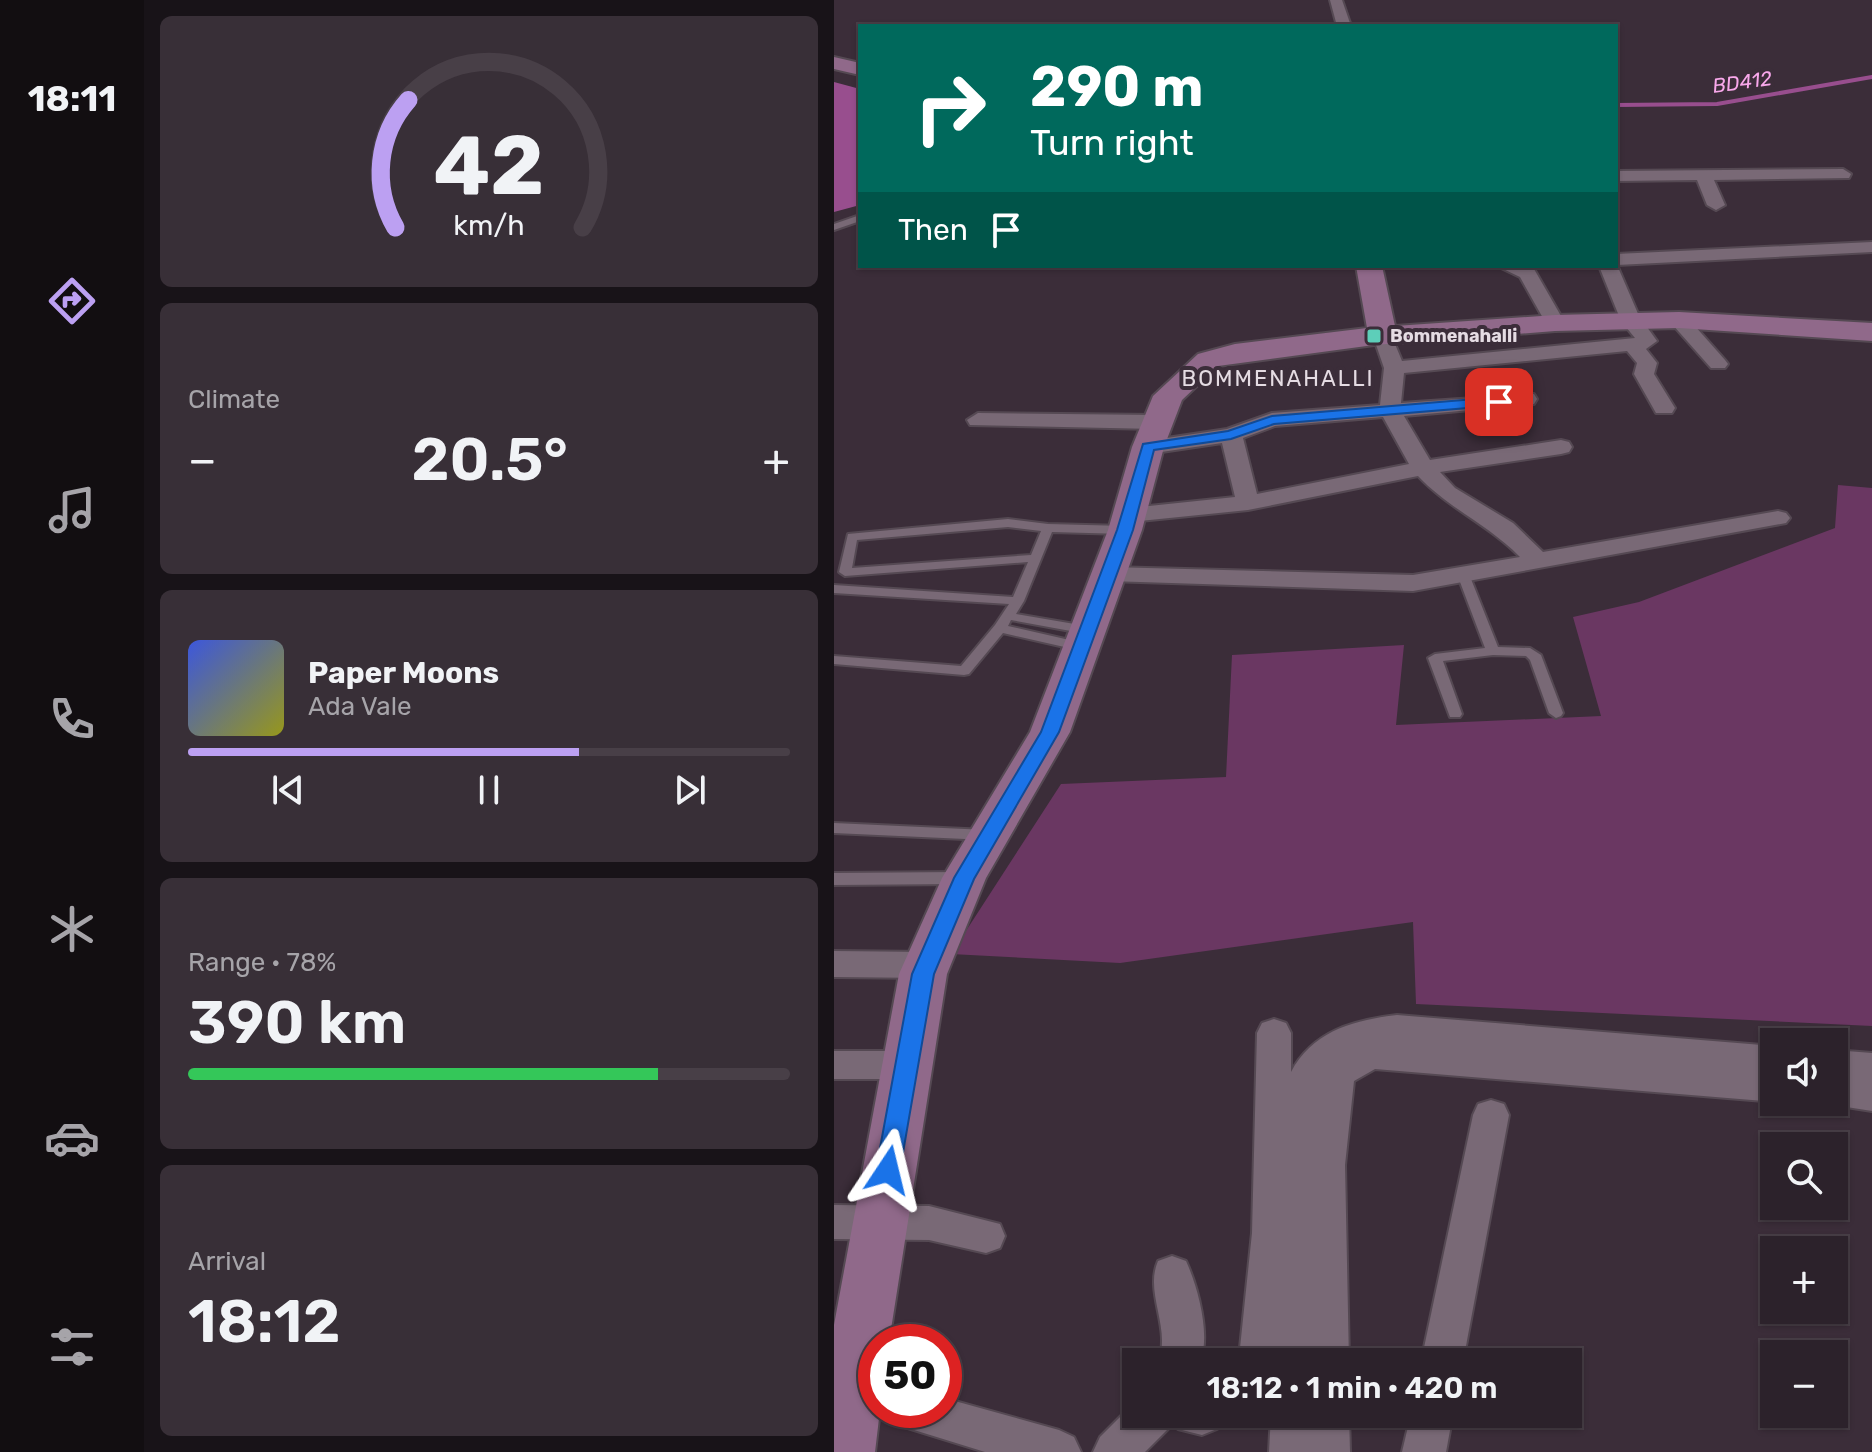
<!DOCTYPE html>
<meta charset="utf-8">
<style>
:root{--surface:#2c222b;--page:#382f37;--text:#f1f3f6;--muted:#a6a4a9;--line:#483f47;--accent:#bca0f2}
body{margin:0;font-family:Rubik,sans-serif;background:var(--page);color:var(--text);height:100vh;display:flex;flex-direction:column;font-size:30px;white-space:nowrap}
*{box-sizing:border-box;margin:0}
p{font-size:26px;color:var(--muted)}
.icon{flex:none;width:44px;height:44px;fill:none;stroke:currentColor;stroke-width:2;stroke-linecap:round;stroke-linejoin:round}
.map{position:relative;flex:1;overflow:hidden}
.panel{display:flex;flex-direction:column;gap:16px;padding:16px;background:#181318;width:690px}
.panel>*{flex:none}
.banner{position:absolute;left:24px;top:24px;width:760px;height:244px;border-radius:0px;box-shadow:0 2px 6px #0004,0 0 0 2px var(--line);background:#00695c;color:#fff;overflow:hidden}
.buttons{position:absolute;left:926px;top:1028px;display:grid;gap:16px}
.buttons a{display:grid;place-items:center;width:88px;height:88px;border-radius:0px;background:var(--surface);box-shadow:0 2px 6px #0004,0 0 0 2px var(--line);font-size:40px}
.speed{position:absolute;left:24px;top:1324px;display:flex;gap:16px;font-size:40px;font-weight:700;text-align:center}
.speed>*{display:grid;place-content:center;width:104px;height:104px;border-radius:50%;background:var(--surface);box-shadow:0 2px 6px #0004,0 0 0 2px var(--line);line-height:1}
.speed .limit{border:12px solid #d22;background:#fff;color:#111}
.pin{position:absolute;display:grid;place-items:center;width:68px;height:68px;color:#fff;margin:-34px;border-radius:16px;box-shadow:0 4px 12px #0006}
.me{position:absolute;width:88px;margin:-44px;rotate:10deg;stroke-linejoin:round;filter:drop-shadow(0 0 6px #0008)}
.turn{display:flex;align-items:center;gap:28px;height:168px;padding:0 40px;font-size:36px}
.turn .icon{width:104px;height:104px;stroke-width:2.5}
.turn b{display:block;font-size:56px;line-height:68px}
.then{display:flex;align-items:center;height:76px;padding:0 40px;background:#0003;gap:16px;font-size:30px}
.big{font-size:60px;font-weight:600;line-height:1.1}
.panel .widget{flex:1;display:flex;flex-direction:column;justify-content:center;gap:12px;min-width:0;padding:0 28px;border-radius:12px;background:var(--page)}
.panel .dial{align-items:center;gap:0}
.dial svg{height:208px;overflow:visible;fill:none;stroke:var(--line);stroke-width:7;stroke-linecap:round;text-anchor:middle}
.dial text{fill:var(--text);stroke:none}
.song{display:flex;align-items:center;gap:24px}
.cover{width:96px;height:96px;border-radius:12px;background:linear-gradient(135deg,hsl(230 70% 55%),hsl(60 70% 35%))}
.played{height:8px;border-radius:4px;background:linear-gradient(90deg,var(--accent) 65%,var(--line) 65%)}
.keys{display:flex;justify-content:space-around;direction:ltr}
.heat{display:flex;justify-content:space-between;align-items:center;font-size:44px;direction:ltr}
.charge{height:12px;border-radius:6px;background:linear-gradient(90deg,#34c759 78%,var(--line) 0)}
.trip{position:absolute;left:288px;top:1348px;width:460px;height:80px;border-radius:0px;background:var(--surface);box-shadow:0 2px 6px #0004,0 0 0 2px var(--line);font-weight:600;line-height:80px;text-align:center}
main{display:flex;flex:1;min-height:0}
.menu{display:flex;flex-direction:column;width:144px;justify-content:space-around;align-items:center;background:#120e11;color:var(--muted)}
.menu .icon{width:56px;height:56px}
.menu .on{color:var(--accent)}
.menu b{font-size:36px;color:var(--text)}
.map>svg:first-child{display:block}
.green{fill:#6a3762}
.water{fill:#984e8e}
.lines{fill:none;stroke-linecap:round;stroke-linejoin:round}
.stream{stroke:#984e8e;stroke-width:4}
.service-casing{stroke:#554953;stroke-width:4}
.minor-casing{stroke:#554953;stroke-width:4}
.secondary-casing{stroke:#554953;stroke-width:4}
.service{fill:#796976;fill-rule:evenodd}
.minor{fill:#796976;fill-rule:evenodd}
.secondary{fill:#90698a;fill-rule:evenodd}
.route{fill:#1a73e8;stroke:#114b97;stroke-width:2}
.poi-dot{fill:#5dceb9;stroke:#3b2d39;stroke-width:3}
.labels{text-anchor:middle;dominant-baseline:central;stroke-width:8;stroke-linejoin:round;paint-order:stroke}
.far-poi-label{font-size:18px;font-weight:bold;fill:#e5dce3;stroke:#3b2d39;text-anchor:start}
.far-water-label{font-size:20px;font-style:italic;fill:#f9a8eb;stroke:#3b2d39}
.far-quarter-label{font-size:22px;letter-spacing:2px;fill:#e5dce3;stroke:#3b2d39}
</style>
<main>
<nav class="menu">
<b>18:11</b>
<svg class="icon on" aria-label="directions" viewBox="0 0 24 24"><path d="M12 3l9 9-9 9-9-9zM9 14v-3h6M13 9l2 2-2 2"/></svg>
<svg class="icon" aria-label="music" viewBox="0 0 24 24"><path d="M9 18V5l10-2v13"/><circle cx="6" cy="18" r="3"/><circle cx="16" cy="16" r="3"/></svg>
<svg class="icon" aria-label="phone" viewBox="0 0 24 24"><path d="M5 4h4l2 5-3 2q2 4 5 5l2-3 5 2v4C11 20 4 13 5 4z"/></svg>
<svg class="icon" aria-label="climate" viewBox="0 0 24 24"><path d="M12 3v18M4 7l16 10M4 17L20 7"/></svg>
<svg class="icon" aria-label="car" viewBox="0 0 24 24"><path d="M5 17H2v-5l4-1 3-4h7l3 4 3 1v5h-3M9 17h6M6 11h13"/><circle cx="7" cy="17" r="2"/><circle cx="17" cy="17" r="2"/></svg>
<svg class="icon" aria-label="filters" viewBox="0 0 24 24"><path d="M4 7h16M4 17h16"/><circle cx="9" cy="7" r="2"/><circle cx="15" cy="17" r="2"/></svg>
</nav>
<section class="panel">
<div class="widget dial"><svg viewBox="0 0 100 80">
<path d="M14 69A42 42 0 1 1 86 69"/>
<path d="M14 69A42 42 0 0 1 19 20" stroke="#bca0f2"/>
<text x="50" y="56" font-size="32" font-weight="700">42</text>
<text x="50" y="72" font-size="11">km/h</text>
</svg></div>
<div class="widget"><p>Climate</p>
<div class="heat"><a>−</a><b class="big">20.5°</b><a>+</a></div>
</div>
<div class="widget">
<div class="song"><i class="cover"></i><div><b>Paper Moons</b><p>Ada Vale</p></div></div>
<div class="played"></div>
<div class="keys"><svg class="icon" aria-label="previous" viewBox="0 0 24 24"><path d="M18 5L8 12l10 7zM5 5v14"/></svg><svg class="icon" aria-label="pause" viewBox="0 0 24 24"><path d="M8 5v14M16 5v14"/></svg><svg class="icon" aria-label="next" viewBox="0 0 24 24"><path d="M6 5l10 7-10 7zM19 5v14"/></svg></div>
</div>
<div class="widget"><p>Range · 78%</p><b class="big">390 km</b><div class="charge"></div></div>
<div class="widget"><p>Arrival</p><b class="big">18:12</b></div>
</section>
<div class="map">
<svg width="1038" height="1452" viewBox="0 0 1038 1452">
<rect width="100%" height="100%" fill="#3b2d39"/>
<polygon class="green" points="1004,485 1038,488 1038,1026 582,1004 579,922 286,963 117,954 227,784 392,777 398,655 570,645 562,725 767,716 739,617 805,602 1001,528"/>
<polygon class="water" points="0,82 26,89 26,205 0,212"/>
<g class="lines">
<polyline class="stream" points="782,105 883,104 1038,77"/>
<defs>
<g id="service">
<polygon points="26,215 26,221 0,230 0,224"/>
<path d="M174,519L214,524L291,526L297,530L291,534L218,532L190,601L182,614L258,627L260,630L258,633L253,634L177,620L174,626L253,644L255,647L253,650L248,651L169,633L135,674L130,675L0,664V656L127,666L161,625L175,604L0,593V585L179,597L194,562L11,576L5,572L14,534ZM174,527L207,531L197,555L18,568L23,540Z"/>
<polygon points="629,570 635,574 664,647 696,648 707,655 729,713 727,716 722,718 715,713 696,660 692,656 659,655 609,661 628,714 626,717 616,717 594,658 601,654 651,648 623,574"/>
<polygon points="0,823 153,830 158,831 161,835 158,839 153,840 0,833"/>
<polygon points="126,872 132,874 134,878 132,882 126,884 0,885 0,873"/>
</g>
<g id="minor">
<polygon points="496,0 508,0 517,26 503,26"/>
<polygon points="1009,169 1017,174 1015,178 880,180 891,205 882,210 873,205 863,180 782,181 782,171"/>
<path d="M1038,242V252L783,265L805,316L823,341L812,349L823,363L820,374L841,408L838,413H822L800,374L803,363L793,351L570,373L567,403L700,394L703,399L700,404L692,405L570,416L596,460L727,440L735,442L738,447L735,452L727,454L606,472L621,488L679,523L709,552L944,511L952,513L956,518L952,523L579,591L275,581L263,574L275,567L579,575L686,557C655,525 614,508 584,476L414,510L296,522L284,515L296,508L401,497L388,443L314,454L306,452L303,447L306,442L393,429L438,413L546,405L550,368L539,336L542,332H556L568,361L801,338L787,321L765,266H782V254ZM549,417L575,464L423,494L409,438L441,426Z"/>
<polygon points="663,266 700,269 731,323 728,327 714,327 686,277"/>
<polygon points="845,314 852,316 891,360 894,364 891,368 877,368 838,324 835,320"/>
<polygon points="144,413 322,415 333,422 322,429 136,425 133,420"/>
<polygon points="0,951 93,952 105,956 109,965 105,974 93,978 0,977"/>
<path d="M563,1015L940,1046L942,1102L541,1069L520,1081L511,1165L515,1362H400L406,1348L418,1233L423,1033L428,1023L440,1019L452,1023L457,1033V1072C479,1031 520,1020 563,1015Z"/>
<polygon points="1000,1050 1038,1053 1038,1111 987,1103 1000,1102"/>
<polygon points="0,1051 72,1051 84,1055 90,1065 84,1075 72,1079 0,1079"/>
<polygon points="657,1100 670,1104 675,1115 629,1362 587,1362 639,1115 644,1104"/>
<polygon points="0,1205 95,1206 166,1224 171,1236 166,1248 152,1253 95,1240 0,1239"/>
<path d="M338,1256L352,1261C364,1287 377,1336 366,1362H324C338,1329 310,1293 324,1261Z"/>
<polygon points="110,1398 225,1430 240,1437 247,1452 151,1452 64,1425 58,1410 110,1410"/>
<polygon points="302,1401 302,1414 389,1414 383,1429 368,1435 344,1429 339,1417 334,1429 311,1452 259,1452 266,1437"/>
<polygon points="437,1414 515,1414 516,1452 435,1452"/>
<polygon points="577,1414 619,1414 612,1452 568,1452"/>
</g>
<g id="secondary">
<polygon points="0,57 26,63 26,75 0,69"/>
<polygon points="522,266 548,266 561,326 721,315 845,312 1038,323 1038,341 845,328 721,331 540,345 384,366 348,400 330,447 308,530 236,732 152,878 113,974 55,1342 42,1342 42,1410 46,1410 41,1452 0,1452 0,1325 65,974 108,878 196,732 274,530 298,447 319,396 364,354 401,344 533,328"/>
</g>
</defs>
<use href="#service" class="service-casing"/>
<use href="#minor" class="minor-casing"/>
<use href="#secondary" class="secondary-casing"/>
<use href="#service" class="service"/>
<use href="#minor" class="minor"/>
<use href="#secondary" class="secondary"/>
</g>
<polygon class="route" points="665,397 670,399 670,405 440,424 397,439 320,450 299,530 225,732 140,879 100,974 66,1170 62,1177 54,1180 45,1177 42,1170 78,974 120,878 207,732 283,530 309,444 394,431 438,416"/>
<rect class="poi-dot" x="532" y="328" width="16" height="16" rx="4"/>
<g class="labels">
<g class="far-poi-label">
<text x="556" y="336">Bommenahalli</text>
</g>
<g class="far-water-label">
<text transform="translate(908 82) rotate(-8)">BD412</text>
</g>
<g class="far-quarter-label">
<text x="444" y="378">BOMMENAHALLI</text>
</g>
</g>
</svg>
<div class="buttons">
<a><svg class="icon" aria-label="sound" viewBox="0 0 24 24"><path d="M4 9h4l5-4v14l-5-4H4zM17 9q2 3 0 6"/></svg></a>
<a><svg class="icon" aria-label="search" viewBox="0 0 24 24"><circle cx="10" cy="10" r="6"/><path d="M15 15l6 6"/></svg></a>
<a>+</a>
<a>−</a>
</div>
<div class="speed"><div class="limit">50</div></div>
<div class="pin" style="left:665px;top:402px;background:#d93025"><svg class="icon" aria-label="arrive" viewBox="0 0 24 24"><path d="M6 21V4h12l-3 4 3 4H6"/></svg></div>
<svg class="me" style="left:54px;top:1170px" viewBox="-20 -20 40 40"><path d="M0-17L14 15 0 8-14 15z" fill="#1a73e8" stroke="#fff" stroke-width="4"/></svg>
<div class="trip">18:12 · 1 min · 420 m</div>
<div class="banner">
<div class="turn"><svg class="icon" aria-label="right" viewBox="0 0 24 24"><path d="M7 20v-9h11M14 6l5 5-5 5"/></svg><div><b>290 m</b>Turn right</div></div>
<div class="then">Then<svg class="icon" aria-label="arrive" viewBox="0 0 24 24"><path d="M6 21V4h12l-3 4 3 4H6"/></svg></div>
</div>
</div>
</main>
